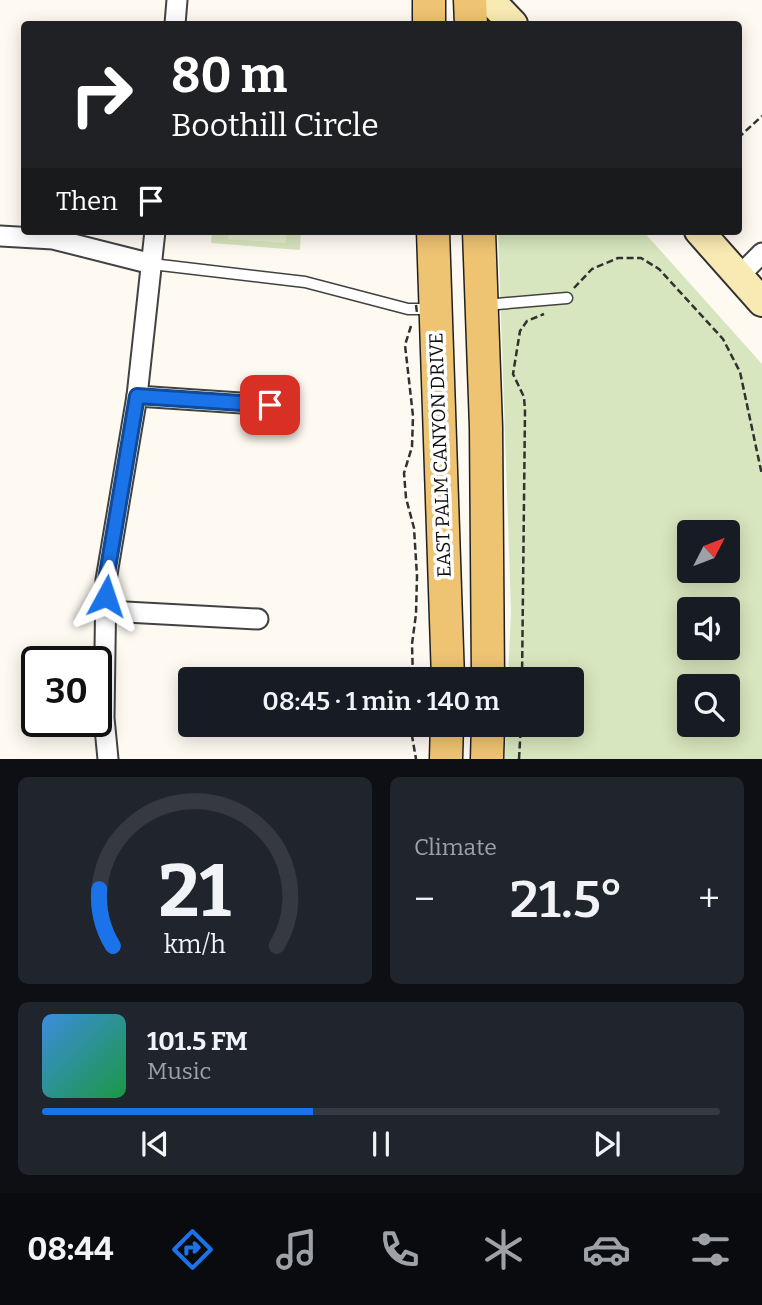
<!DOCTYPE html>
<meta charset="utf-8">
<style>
:root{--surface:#171b24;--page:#20242c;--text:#f1f3f6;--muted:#9ea1a6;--line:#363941;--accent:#1a73e8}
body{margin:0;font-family:Bitter,serif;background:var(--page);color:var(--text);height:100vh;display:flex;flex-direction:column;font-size:26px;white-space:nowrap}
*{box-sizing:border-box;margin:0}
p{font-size:23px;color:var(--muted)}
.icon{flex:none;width:38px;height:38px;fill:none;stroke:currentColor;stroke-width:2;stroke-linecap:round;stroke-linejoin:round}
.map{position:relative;height:759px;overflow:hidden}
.details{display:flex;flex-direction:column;gap:18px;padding:18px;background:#0d0f14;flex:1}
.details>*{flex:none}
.hud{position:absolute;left:21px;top:21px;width:721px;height:214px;border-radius:7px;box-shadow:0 4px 18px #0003;background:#202124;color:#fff;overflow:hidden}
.needle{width:46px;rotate:48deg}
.controls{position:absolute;left:677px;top:520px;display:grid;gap:14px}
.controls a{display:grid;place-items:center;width:63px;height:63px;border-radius:7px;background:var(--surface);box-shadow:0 4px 18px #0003;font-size:35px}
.speed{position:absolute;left:21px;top:646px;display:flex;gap:14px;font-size:35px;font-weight:700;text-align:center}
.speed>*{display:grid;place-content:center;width:91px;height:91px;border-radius:50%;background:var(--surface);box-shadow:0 4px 18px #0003;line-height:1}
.speed .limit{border:4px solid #111;border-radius:10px;background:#fff;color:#111}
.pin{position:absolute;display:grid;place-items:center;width:60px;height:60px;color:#fff;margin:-30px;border-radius:14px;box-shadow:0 4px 10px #0006}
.me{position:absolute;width:77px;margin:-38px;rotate:5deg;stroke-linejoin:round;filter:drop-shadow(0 0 5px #0008)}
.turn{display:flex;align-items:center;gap:24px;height:147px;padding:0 35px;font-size:32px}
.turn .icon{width:91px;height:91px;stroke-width:2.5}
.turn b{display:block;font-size:49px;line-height:60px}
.then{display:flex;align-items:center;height:66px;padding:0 35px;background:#0003;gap:14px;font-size:26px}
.big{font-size:52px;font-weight:600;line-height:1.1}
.details .tile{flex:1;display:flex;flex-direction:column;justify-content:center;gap:10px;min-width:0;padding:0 24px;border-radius:10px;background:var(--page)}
.details .dial{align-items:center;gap:0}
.dial svg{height:182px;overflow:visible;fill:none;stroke:var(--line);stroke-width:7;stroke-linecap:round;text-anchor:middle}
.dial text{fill:var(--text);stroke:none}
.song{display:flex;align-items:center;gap:21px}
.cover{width:84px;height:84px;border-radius:10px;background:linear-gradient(135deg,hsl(210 70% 55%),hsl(140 70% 35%))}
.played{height:7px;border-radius:4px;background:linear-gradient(90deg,var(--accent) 40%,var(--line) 40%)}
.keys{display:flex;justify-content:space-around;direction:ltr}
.heat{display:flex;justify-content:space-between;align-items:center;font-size:38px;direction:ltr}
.details .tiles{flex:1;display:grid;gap:18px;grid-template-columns:1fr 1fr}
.tile:last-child{grid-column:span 2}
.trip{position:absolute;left:178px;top:667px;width:406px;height:70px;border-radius:7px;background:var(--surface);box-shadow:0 4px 18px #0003;font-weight:600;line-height:70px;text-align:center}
.menu{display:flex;height:112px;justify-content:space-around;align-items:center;background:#090b0e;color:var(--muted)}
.menu .icon{width:49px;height:49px}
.menu .active{color:var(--accent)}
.menu b{font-size:32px;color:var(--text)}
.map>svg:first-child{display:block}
.green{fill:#d7e6be;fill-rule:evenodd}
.pitch{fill:#e7eecf}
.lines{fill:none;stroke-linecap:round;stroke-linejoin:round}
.service-casing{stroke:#424242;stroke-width:13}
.minor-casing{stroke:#424242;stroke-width:23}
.secondary-casing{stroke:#313131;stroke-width:32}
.primary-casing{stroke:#202020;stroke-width:35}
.path{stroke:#313131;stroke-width:2.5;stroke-dasharray:7 3.5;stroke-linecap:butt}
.service{stroke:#fff;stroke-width:10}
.minor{stroke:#fff;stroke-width:19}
.secondary{stroke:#f9e9b2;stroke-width:28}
.primary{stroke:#eec372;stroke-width:32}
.path-bridge{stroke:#313131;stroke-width:2.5;stroke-dasharray:7 3.5;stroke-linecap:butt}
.route-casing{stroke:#114b97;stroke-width:18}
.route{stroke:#1a73e8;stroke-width:12}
.labels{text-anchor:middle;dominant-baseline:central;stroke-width:7;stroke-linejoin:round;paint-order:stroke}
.street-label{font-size:19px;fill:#0f0f0f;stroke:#fff}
</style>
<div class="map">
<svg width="762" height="759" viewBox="0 0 762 759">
<rect width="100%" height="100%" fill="#fefaf2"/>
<g class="green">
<polygon points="212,231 301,231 300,250 211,243"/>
<path d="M498,231H643L762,364V759H505L506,725L572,724V679H508L511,610ZM690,532H728V570H690ZM690,609H728V648H690ZM690,686H728V724H690Z"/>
</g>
<polygon class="pitch" points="229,231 287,231 286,243 228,239"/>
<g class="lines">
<defs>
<g id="service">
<polyline points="152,264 305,282 408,309 423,309"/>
<polyline points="497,304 567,298"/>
</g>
<g id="minor">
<polyline points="175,24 177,0"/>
<polyline points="0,236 53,239 152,264"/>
<polyline points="739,276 762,253"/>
<polyline points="137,396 270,405"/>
<polyline points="107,611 258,619"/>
<polyline points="108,759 104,718 106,580 137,396 155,231"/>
</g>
<g id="secondary">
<polyline points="490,0 513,24"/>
<polyline points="699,231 762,302"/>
</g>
<g id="primary">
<polyline points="429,0 429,24"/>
<polyline points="470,0 471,24"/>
<polyline points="433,231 448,679"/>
<polyline points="479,231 486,427 488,679"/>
<polyline points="446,759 447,724"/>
<polyline points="487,759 488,724"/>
</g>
</defs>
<use href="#service" class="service-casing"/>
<use href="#minor" class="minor-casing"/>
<use href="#secondary" class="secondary-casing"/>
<use href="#primary" class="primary-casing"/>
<g class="path">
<polyline points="738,138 762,116"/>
<polyline points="574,288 592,269 618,258 641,258 659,269 723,339 740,372 762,475"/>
<polyline points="411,326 405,345 413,416 412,447 404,473 406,498 414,528 417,576 416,614 412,644 413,679"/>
<polyline points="522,679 525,411 524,397 513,374 520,331 527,321 544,314"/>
<polyline points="410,724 416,759"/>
<polyline points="519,759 521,724"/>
</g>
<use href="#service" class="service"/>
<use href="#minor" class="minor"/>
<use href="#secondary" class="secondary"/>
<use href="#primary" class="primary"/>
<polyline class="path-bridge" points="416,305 417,313"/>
</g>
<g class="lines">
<defs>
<polyline id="route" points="106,596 106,580 137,396 270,405"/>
</defs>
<use href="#route" class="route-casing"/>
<use href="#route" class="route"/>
</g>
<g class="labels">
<g class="street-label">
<text transform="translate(440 455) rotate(-92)">EAST PALM CANYON DRIVE</text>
</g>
</g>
</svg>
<div class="controls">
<a><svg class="needle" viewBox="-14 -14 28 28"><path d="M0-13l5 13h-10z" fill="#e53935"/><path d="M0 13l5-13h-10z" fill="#9ea1a6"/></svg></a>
<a><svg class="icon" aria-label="sound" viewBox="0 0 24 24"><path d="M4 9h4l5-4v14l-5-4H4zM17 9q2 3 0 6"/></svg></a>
<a><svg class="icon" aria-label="search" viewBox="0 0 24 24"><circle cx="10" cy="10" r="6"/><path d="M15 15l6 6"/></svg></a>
</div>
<div class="speed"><div class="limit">30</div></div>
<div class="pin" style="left:270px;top:405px;background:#d93025"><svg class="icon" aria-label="arrive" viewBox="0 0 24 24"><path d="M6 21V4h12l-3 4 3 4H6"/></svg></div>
<svg class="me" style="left:106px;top:596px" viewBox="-20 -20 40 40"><path d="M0-17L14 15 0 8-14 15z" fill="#1a73e8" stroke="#fff" stroke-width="4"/></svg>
<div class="trip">08:45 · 1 min · 140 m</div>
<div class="hud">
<div class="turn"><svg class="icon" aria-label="right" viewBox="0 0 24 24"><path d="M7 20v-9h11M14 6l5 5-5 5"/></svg><div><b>80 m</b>Boothill Circle</div></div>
<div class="then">Then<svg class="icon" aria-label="arrive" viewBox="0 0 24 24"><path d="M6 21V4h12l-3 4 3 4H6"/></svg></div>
</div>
</div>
<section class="details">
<div class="tiles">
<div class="tile dial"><svg viewBox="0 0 100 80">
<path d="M14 69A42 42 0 1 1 86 69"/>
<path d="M14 69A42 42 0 0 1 8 44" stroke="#1a73e8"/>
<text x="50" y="56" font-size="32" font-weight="700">21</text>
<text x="50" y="72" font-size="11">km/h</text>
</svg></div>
<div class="tile"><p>Climate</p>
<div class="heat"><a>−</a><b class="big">21.5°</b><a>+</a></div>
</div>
<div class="tile">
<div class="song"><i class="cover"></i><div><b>101.5 FM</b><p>Music</p></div></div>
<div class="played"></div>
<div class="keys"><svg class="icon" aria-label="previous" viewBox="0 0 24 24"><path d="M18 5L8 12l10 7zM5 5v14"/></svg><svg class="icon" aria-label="pause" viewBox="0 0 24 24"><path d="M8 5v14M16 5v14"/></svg><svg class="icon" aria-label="next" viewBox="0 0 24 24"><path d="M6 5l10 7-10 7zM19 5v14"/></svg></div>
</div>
</div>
</section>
<nav class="menu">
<b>08:44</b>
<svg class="icon active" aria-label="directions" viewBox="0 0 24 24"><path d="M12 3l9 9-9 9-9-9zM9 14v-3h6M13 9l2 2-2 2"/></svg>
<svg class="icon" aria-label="music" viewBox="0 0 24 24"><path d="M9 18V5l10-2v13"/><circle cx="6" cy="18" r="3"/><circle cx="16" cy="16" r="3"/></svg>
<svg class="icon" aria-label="phone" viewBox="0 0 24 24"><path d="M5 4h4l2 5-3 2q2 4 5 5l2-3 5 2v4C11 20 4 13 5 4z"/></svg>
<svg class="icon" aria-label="climate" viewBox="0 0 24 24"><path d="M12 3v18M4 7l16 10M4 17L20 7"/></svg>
<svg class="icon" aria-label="car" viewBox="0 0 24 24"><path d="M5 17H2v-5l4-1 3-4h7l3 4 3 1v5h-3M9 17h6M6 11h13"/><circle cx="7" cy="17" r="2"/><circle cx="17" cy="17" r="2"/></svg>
<svg class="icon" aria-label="filters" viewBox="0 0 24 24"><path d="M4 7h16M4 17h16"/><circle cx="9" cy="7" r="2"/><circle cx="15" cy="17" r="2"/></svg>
</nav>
